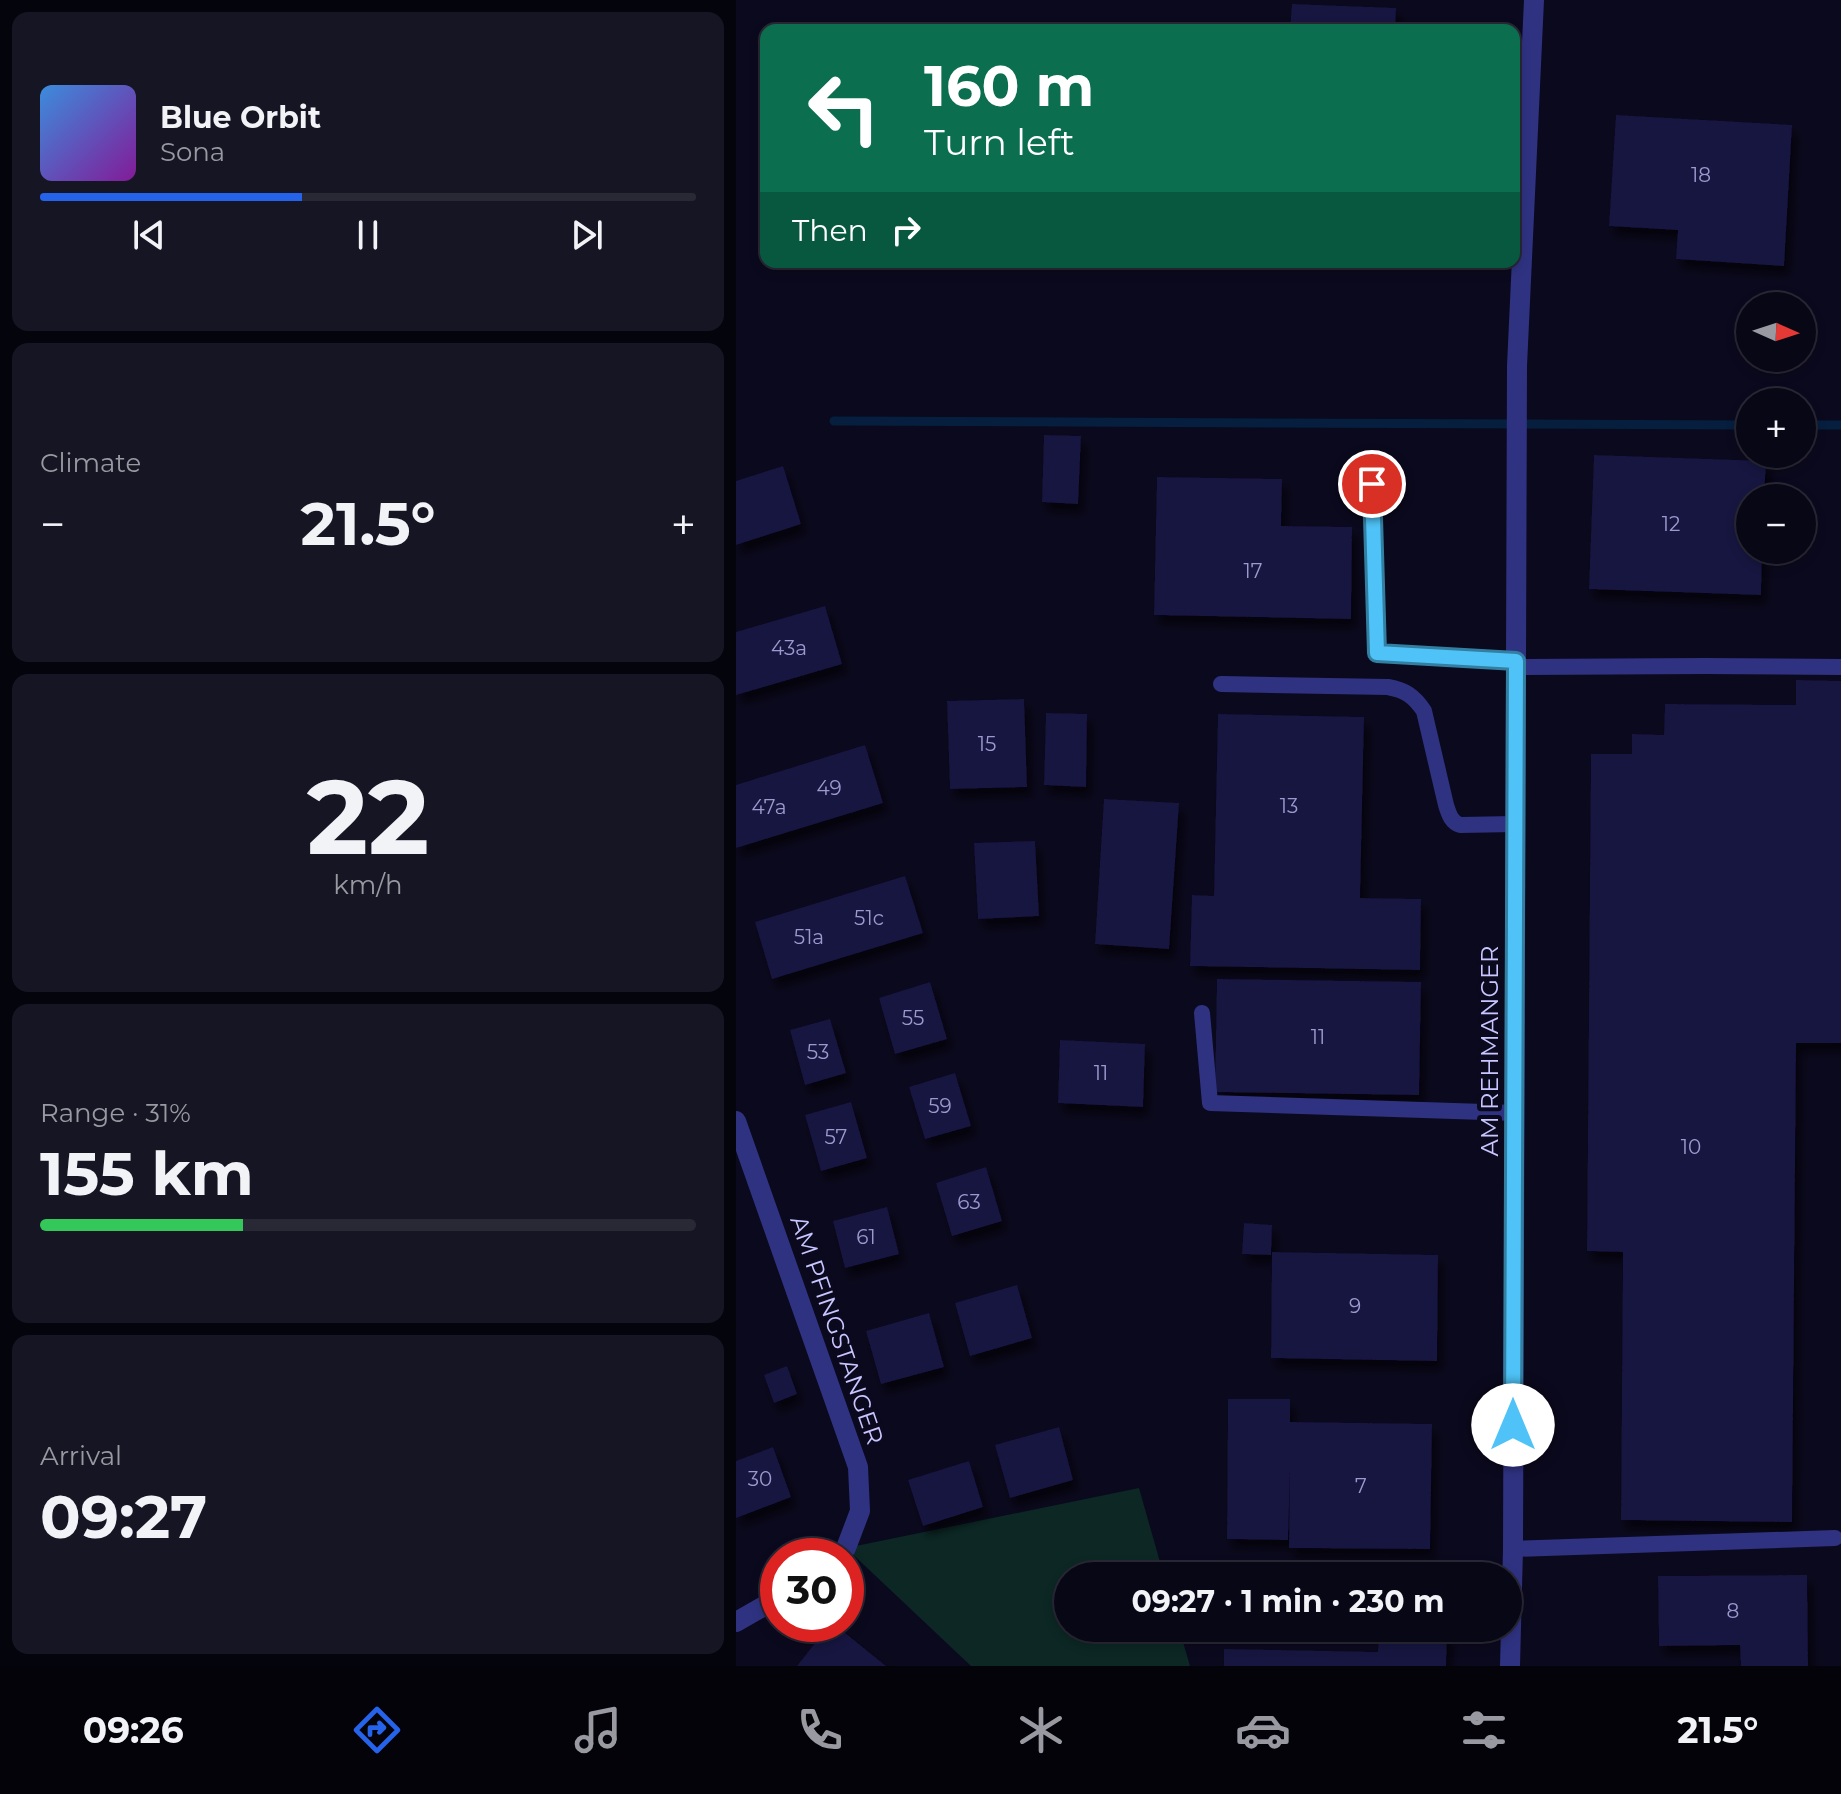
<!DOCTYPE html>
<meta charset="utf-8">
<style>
:root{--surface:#080716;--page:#161523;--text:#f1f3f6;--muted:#9899a1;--line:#292835;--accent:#2563eb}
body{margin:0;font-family:Montserrat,sans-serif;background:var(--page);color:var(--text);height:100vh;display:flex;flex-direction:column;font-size:30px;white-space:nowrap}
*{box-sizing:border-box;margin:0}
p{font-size:26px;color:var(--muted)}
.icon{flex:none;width:44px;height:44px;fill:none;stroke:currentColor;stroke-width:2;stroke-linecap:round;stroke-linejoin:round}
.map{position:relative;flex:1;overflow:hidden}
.side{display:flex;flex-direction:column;gap:12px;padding:12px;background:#04040c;width:736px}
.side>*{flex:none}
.banner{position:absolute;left:24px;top:24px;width:760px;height:244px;border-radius:16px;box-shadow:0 4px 12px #0003,0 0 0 2px var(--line);background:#0b6e4f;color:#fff;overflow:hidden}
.needle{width:52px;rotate:93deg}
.fabs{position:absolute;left:1000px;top:292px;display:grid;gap:16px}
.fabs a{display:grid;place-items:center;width:80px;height:80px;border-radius:50%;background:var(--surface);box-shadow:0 4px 12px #0003,0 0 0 2px var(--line);font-size:40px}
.speed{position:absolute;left:24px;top:1538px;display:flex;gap:16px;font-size:40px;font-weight:700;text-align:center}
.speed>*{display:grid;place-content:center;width:104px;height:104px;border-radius:50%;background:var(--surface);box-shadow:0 4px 12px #0003,0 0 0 2px var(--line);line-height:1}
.speed .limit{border:12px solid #d22;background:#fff;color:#111}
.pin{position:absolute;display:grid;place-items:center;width:68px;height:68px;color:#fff;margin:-34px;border:4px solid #fff;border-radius:50%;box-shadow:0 2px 8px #0007}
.me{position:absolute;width:88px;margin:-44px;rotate:0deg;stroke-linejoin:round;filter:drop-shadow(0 0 6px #0008)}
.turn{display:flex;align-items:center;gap:28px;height:168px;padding:0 32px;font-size:36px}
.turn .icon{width:104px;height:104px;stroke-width:2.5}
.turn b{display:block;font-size:56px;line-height:68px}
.then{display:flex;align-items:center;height:76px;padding:0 32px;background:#0003;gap:16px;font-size:30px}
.big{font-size:60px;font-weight:700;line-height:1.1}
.side .card{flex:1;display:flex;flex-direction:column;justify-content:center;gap:12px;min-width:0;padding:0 28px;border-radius:16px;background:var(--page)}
.side .dial{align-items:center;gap:0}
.dial b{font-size:104px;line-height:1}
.song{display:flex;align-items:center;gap:24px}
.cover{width:96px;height:96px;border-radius:12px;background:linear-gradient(135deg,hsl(210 70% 55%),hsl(290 70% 35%))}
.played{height:8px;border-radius:4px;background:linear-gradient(90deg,var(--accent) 40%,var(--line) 40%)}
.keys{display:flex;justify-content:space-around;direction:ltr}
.heat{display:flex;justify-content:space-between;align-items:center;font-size:44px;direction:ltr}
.charge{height:12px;border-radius:6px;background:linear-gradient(90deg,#34c759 31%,var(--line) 0)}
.trip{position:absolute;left:318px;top:1562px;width:468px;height:80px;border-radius:40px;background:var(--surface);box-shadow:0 4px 12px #0003,0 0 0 2px var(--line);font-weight:700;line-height:80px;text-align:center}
.menu{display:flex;height:128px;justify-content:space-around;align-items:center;background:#030309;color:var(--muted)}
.menu .icon{width:56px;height:56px}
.menu .on{color:var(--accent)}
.menu b{font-size:36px;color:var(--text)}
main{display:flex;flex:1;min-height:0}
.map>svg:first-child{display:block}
.green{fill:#0c2724}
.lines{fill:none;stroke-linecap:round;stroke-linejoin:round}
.stream{stroke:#061f3f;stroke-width:9}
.building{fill:#191440;filter:url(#shadow)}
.lane{stroke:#2f3281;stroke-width:16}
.street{stroke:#2f3281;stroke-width:20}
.route-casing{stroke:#337fa1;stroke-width:20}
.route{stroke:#4fc3f7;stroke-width:14}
.labels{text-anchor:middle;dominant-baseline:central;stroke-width:8;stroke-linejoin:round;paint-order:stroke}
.number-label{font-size:20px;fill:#9c99cf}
.street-label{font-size:24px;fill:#c8c5ff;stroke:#0b091d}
</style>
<main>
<section class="side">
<div class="card">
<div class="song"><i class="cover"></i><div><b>Blue Orbit</b><p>Sona</p></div></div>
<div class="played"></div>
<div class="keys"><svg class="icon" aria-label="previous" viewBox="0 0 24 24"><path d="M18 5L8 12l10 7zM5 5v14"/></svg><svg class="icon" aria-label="pause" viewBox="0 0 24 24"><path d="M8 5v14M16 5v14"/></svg><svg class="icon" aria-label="next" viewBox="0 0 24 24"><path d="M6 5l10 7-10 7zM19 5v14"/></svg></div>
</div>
<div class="card"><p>Climate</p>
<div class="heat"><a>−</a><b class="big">21.5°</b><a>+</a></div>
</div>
<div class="card dial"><b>22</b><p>km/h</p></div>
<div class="card"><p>Range · 31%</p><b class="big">155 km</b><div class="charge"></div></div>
<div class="card"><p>Arrival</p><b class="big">09:27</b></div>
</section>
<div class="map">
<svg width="1105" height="1666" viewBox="0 0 1105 1666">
<defs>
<filter id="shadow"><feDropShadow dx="5" dy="9" stdDeviation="4" flood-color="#0009"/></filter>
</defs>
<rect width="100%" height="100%" fill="#0b091d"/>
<polygon class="green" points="403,1488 428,1576 332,1576 332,1628 443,1628 454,1666 235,1666 110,1548"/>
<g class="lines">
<g class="stream">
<polyline points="98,421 1014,425"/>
<polyline points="1066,425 1105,425"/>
</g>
</g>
<g class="building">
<polygon points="556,4 660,8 659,30 554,30"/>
<polygon points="880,115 1056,125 1048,266 940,259 942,230 873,226"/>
<polygon points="308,435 345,436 342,504 306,502"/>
<polygon points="858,455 1030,461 1028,498 1014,498 1014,550 1026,550 1025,595 853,589"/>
<polygon points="47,466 65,524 0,545 0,481"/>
<polygon points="421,477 546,479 545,526 616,527 615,619 418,615"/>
<polygon points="89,606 106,664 0,695 0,632"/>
<polygon points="1060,680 1105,681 1105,1043 1060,1043 1056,1522 885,1520 887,1252 851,1251 855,754 896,754 896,734 928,735 929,704 1060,705"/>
<polygon points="288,699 291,787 214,789 211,701"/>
<polygon points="310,713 351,714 350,787 308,785"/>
<polygon points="482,714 628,717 624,898 685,899 684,970 454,966 456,895 478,896"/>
<polygon points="129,745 147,803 0,848 0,785"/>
<polygon points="368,799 443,803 433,949 359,944"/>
<polygon points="299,841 303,916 242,919 238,843"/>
<polygon points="169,876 187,933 36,979 19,922"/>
<polygon points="481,979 685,982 683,1095 479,1092"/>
<polygon points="194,982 211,1039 159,1054 143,998"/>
<polygon points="94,1019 110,1073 69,1085 54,1030"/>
<polygon points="324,1040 409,1044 407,1107 322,1103"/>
<polygon points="219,1073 235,1126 189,1139 173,1087"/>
<polygon points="115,1102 131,1158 85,1171 69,1115"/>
<polygon points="250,1167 266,1221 216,1236 200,1183"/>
<polygon points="151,1207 163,1254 109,1268 97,1221"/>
<polygon points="508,1223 536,1225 535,1255 506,1254"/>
<polygon points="536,1252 702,1255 701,1361 535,1358"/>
<polygon points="281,1285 296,1338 234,1356 219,1303"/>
<polygon points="193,1313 208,1367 145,1384 130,1331"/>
<polygon points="51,1366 61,1394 38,1403 28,1375"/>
<polygon points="492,1399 554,1399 554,1422 696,1424 694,1549 553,1548 554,1467 552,1540 491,1539"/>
<polygon points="323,1427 337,1480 274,1498 259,1445"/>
<polygon points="37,1447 55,1497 0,1518 0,1461"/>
<polygon points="233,1461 247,1507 187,1526 172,1480"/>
<polygon points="1071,1575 1072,1666 1005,1666 1004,1645 923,1646 922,1576"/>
<polygon points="94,1624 98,1624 150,1666 61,1666"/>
<polygon points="643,1628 711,1628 710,1666 488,1666 488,1649 642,1652"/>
</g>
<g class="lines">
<g class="lane">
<polyline points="636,484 641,653 780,661"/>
<polyline points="780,667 969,666 1105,667"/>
<path d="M485,684L652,687C669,690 678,696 688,711L710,805C713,814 715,822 724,825L779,824"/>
<polyline points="466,1013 474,1103 779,1113"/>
<polyline points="777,1549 1099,1538"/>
</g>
<g class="street">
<polyline points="0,1121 122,1467 124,1511 110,1548 102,1556"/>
<polyline points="0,1622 42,1598"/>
<polyline points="774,1666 777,1549 781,366 798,0"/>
</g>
</g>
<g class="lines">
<defs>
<polyline id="route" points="636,484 641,653 780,661 777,1425"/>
</defs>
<use href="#route" class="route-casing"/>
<use href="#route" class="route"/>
</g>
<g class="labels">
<g class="number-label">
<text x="965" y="175">18</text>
<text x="935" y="524">12</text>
<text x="517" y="571">17</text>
<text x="53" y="648">43a</text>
<text x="251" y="744">15</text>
<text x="93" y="788">49</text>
<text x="553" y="806">13</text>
<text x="33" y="807">47a</text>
<text x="133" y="918">51c</text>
<text x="73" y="937">51a</text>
<text x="177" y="1018">55</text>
<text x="582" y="1037">11</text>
<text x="82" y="1052">53</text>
<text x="365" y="1073">11</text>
<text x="204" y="1106">59</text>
<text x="100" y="1137">57</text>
<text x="955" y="1147">10</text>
<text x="233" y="1202">63</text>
<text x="130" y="1237">61</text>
<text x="619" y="1306">9</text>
<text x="24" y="1479">30</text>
<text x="625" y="1486">7</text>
<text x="997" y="1611">8</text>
</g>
<g class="street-label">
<text transform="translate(753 1051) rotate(-90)">AM REHMANGER</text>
<text transform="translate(101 1330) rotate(71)">AM PFINGSTANGER</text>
</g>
</g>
</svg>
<div class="fabs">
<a><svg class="needle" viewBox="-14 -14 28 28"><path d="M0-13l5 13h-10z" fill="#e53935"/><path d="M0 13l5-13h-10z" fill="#9899a1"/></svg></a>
<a>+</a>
<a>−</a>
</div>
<div class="speed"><div class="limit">30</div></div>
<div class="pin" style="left:636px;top:484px;background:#d93025"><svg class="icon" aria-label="arrive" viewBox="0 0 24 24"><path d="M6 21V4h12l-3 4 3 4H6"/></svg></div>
<svg class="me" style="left:777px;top:1425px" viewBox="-20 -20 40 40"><circle r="19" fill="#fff"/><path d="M0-13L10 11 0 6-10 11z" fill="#4fc3f7"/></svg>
<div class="trip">09:27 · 1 min · 230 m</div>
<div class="banner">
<div class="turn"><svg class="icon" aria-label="left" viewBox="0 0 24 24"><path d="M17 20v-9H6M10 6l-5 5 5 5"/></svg><div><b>160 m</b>Turn left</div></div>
<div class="then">Then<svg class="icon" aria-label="right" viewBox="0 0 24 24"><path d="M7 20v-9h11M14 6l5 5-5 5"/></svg></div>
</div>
</div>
</main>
<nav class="menu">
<b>09:26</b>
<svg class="icon on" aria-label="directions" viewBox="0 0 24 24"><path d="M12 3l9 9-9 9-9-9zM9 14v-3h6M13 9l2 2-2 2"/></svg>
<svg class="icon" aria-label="music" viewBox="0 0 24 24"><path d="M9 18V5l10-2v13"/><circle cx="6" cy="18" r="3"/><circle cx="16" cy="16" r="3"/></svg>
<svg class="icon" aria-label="phone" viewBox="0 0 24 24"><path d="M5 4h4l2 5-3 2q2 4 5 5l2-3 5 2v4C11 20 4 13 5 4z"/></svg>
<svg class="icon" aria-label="climate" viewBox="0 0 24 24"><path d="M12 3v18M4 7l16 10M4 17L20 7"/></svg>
<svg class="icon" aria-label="car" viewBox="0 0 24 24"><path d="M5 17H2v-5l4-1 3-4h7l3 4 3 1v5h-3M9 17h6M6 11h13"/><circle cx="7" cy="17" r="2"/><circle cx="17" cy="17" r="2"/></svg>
<svg class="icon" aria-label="filters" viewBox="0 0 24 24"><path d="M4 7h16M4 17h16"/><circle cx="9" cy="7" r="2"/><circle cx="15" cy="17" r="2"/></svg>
<b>21.5°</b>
</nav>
